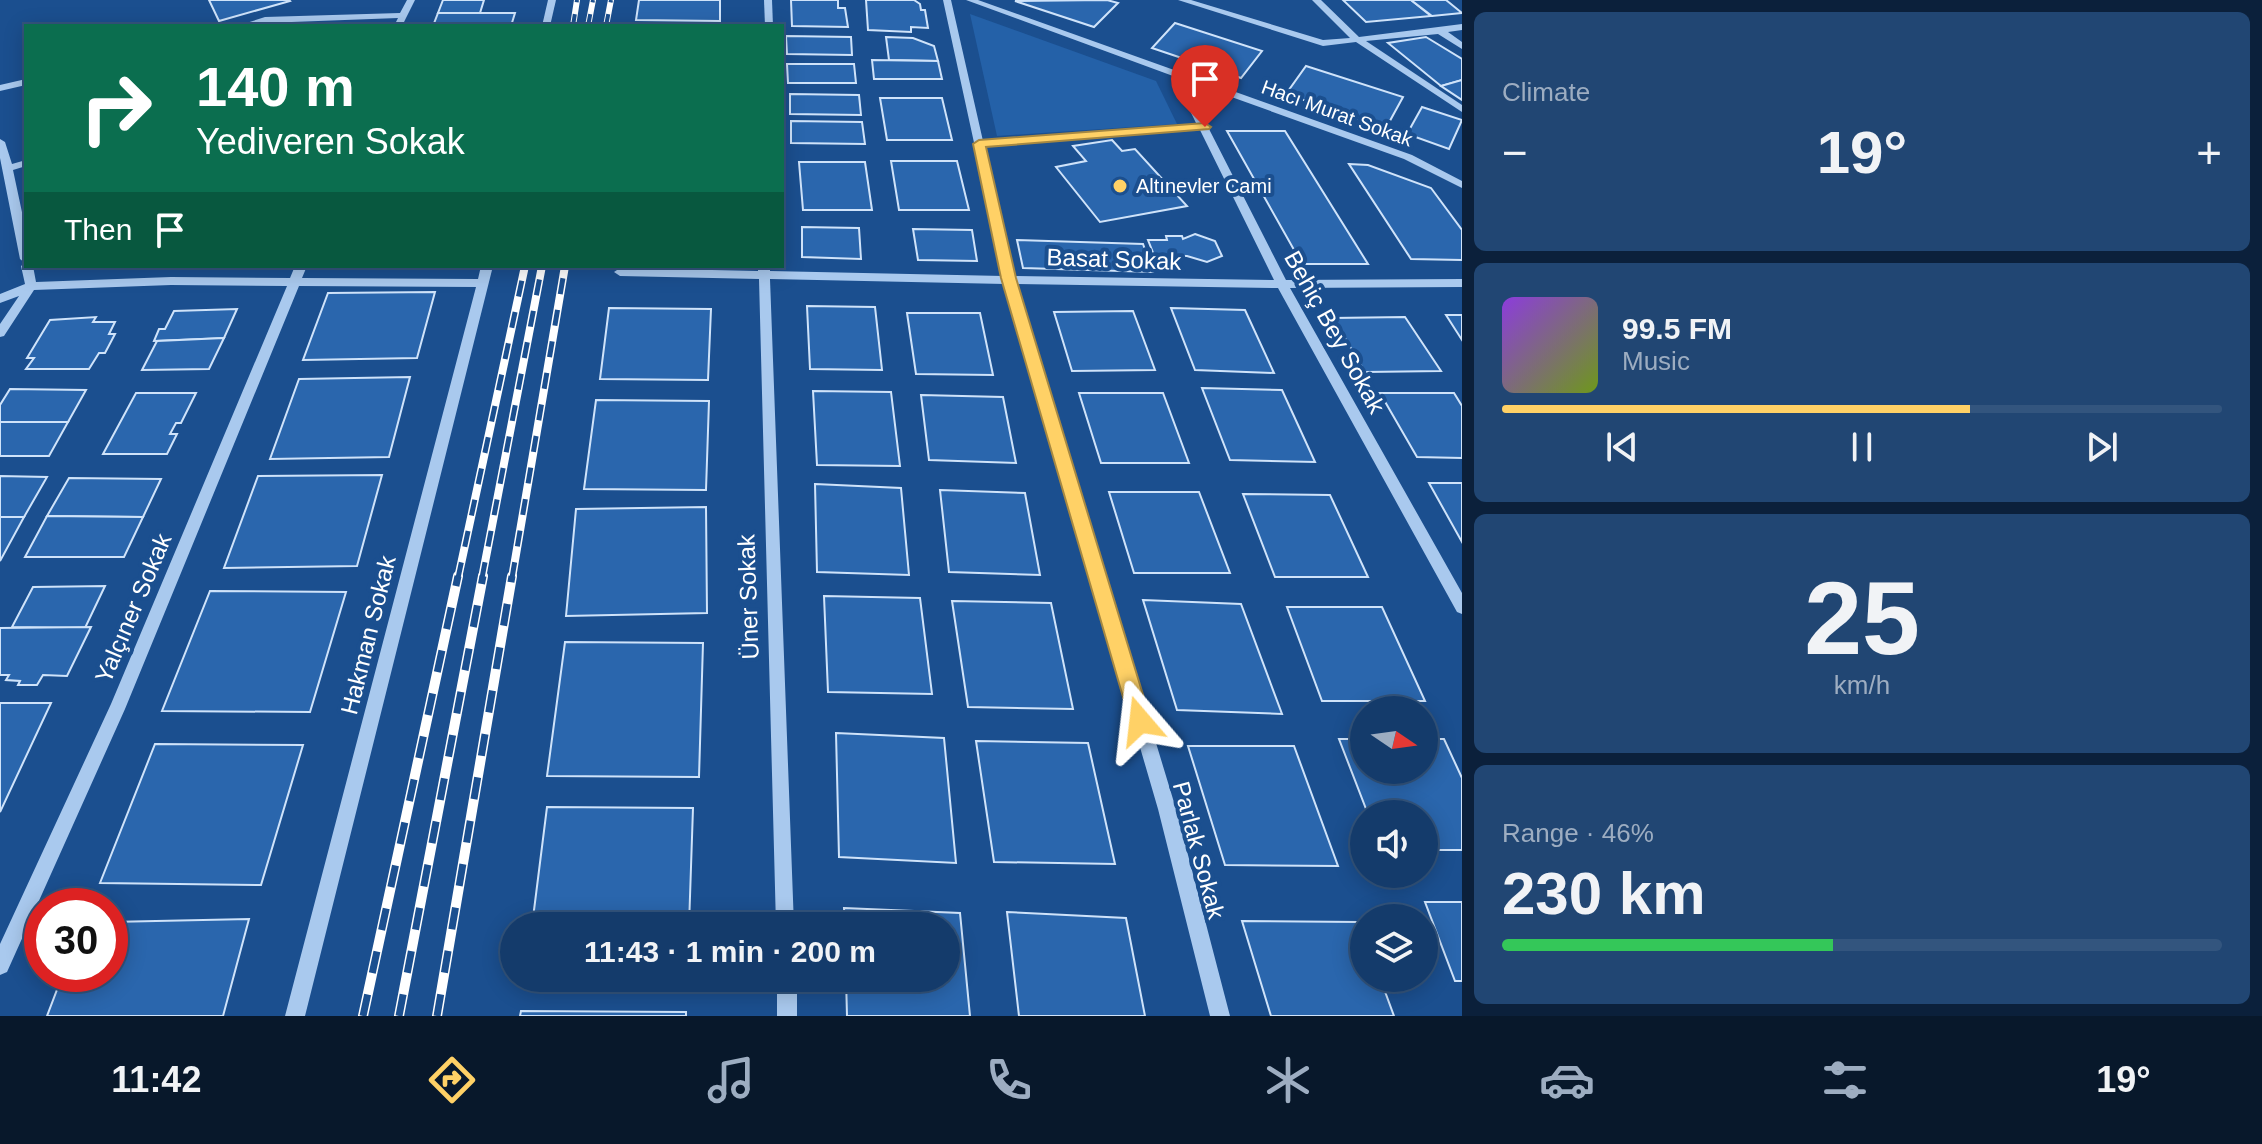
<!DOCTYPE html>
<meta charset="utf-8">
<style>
:root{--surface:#143b6b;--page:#214673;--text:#f1f3f6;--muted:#9dadc1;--line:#33557e;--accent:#ffd166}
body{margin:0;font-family:Helvetica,sans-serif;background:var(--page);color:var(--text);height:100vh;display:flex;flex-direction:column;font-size:30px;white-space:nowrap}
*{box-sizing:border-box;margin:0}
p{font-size:26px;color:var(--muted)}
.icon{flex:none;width:44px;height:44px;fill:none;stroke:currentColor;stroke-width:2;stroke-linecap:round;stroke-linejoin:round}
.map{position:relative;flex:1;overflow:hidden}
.drawer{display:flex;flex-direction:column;gap:12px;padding:12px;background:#0b203b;width:800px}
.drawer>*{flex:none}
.hud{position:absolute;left:24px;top:24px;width:760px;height:244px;border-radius:0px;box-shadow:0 4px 20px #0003,0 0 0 2px var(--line);background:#0b6e4f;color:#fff;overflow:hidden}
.needle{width:52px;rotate:103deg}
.buttons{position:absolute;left:1350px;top:696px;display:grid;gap:16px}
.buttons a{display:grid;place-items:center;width:88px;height:88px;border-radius:50%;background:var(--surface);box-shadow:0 4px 20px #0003,0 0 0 2px var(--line);font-size:40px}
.speed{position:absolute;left:24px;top:888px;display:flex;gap:16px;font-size:40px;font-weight:700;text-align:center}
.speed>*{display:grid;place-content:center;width:104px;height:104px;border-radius:50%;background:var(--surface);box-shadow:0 4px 20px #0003,0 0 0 2px var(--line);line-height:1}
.speed .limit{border:12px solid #d22;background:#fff;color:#111}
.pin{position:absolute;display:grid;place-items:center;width:68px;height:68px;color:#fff;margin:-82px -34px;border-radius:50% 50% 50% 0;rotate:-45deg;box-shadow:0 0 8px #0007}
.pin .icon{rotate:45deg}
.me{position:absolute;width:88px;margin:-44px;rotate:343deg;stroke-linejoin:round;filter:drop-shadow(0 0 6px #0008)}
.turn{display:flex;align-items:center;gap:28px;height:168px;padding:0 40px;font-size:36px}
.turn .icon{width:104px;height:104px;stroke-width:2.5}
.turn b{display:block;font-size:56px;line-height:68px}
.then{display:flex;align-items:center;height:76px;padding:0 40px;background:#0003;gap:16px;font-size:30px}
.big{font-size:60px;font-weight:700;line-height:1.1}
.drawer .card{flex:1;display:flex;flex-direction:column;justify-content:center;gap:12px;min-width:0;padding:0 28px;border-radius:12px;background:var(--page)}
.drawer .dial{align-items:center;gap:0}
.dial b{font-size:104px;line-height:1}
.song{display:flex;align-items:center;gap:24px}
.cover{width:96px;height:96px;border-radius:12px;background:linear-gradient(135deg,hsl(270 70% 55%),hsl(80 70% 35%))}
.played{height:8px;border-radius:4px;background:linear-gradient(90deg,var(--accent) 65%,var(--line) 65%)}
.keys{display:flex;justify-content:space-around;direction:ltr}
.heat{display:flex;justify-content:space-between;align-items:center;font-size:44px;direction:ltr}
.charge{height:12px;border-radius:6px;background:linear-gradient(90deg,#34c759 46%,var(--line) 0)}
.trip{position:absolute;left:500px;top:912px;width:460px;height:80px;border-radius:40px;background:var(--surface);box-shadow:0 4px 20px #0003,0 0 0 2px var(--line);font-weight:700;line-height:80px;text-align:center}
.tab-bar{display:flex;height:128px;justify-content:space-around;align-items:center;background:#08182b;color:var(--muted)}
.tab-bar .icon{width:56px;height:56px}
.tab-bar .current{color:var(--accent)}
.tab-bar b{font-size:36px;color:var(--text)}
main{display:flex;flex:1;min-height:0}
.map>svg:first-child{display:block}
.green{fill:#2461a8}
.building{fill:#2a66ad;stroke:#cfe3fa;stroke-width:2}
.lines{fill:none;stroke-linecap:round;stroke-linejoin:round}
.minor{fill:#a9c9ee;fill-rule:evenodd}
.rail-far2-casing{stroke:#fff;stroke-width:6}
.rail-far1-casing{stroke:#fff;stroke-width:8}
.rail-casing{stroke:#fff;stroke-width:10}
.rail-far2{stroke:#1b4f8f;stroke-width:4;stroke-dasharray:12;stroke-linecap:butt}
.rail-far1{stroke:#1b4f8f;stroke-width:5;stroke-dasharray:16;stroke-linecap:butt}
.rail{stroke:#1b4f8f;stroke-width:7;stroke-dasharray:22;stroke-linecap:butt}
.route{fill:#ffd166;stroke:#a68842;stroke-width:2}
.poi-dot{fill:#ffd166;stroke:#1b4f8f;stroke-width:3}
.labels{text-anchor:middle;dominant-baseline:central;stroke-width:8;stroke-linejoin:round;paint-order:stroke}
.far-street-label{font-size:20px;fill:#fff;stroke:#1b4f8f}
.far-poi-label{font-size:20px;fill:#fff;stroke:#1b4f8f;text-anchor:start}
.street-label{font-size:24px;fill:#fff;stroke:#1b4f8f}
</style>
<main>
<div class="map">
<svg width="1462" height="1016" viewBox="0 0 1462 1016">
<rect width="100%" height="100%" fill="#1b4f8f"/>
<polygon class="green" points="970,14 1156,81 1177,124 997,136"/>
<g class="building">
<polygon points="209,0 289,0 290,1 219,21"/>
<polygon points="443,0 484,0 480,13 438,13"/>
<polygon points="639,0 720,0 720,21 636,20"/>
<polygon points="791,0 838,0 838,8 845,8 848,27 792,26"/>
<polygon points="866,0 914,0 920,4 921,10 925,10 928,28 911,27 911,32 868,30"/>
<polygon points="1107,0 1118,3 1094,27 1015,1"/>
<polygon points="1343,0 1411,0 1431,16 1366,22"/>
<polygon points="1411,0 1446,0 1462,13 1432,16"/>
<polygon points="438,13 515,13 511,26 433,26"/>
<polygon points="1175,23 1262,51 1241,78 1152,48"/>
<polygon points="786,36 851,37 852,55 787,54"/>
<polygon points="886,37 913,38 934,46 938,61 889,60"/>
<polygon points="1426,37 1462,59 1462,80 1441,86 1388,43"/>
<polygon points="872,60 938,61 942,79 874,79"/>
<polygon points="787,64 854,64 856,83 788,83"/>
<polygon points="1306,66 1403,97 1386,128 1286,94"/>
<polygon points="1462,80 1462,100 1441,86"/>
<polygon points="790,94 859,95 861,115 790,114"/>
<polygon points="880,98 942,98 952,140 887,140"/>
<polygon points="1422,107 1462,120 1449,149 1407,134"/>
<polygon points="791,121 862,122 865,144 791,143"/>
<polygon points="1227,131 1285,131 1368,264 1302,264"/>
<polygon points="1112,140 1122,151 1135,149 1187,206 1100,222 1056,167 1086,161 1073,146"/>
<polygon points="891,161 957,161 969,210 899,210"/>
<polygon points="799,162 865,162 872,210 803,210"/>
<polygon points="1349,164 1368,165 1431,188 1462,230 1462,260 1411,259"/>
<polygon points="802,227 859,228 861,259 802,257"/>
<polygon points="913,229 972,230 977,261 918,260"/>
<polygon points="1195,234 1215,241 1222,256 1207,262 1187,256 1154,255 1148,240 1167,240 1166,236 1182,236 1183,239"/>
<polygon points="1017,240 1143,244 1153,272 1023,268"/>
<polygon points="435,292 417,358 303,360 328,293"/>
<polygon points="807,306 875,307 882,370 810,369"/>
<polygon points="609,308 711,309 708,380 600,379"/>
<polygon points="1171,308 1245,310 1274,373 1195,370"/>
<polygon points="237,309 224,338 154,341 159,329 165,329 174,311"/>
<polygon points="1133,311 1155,370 1072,371 1054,312"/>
<polygon points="907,313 980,313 993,375 916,374"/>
<polygon points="1446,315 1462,315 1462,340"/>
<polygon points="96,317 93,322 115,322 109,334 115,334 105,353 99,353 89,369 26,369 34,358 27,358 50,320"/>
<polygon points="1405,317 1441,371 1365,372 1333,318"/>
<polygon points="224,338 209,369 142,370 157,341"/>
<polygon points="410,377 389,457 270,459 299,379"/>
<polygon points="1202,388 1282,390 1315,462 1230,460"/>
<polygon points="10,389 86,390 68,422 0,422 0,405"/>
<polygon points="813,391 891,392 900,466 817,465"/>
<polygon points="136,393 196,393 181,423 176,423 170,434 177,434 167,454 103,454"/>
<polygon points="1079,393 1163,393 1189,463 1101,463"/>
<polygon points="1380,393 1454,393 1462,406 1462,458 1417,457"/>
<polygon points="921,395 1003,397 1016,463 929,460"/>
<polygon points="596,400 709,401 706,490 584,489"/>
<polygon points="0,422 68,422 49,456 0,456"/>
<polygon points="382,475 357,566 224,568 258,476"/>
<polygon points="0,476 47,477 24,517 0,517"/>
<polygon points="69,478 161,479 143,517 47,516"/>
<polygon points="1429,483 1462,483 1462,542"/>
<polygon points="815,484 901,488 909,575 817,572"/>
<polygon points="940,490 1025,493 1040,575 949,572"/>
<polygon points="1109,492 1199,492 1230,573 1134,573"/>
<polygon points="1243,494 1330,495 1368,577 1275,577"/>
<polygon points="706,507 707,613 566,616 576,509"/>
<polygon points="47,516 143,517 124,557 25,557"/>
<polygon points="0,517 24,517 0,561"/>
<polygon points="105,586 85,628 12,627 33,587"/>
<polygon points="210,591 346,592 310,712 162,711"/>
<polygon points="824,596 920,598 932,694 828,692"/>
<polygon points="1143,600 1241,604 1282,714 1177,710"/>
<polygon points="952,601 1051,603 1073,709 968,707"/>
<polygon points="1287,607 1382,607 1425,701 1322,701"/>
<polygon points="91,627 67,676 43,675 37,685 18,685 20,681 6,680 9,675 0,675 0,628"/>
<polygon points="565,642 703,643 699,777 547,776"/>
<polygon points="0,703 51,703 0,812"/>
<polygon points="836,733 944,738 956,863 839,857"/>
<polygon points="1339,739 1364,739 1364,770 1424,770 1424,739 1444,739 1462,778 1462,850 1424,850 1424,814 1368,814"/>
<polygon points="976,741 1088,743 1115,864 994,862"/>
<polygon points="155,744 303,745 261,885 100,883"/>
<polygon points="1188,746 1294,746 1338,866 1225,865"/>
<polygon points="547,807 693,808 689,926 532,926"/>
<polygon points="1425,902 1462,902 1462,981 1455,981"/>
<polygon points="844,908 960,913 970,1016 847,1016 846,978 946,978 946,926 845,926"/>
<polygon points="1007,912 1126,918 1145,1016 1019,1016"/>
<polygon points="249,919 223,1016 47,1016 63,974 110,974 110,922"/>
<polygon points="1242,921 1359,922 1364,935 1364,978 1380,978 1394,1016 1271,1016"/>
<polygon points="521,1011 686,1012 686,1016 520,1016"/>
</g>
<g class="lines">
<g class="minor">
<polygon points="407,0 415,0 402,26 394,26 398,18 265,23 251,26 237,26 265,17 400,13"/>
<polygon points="548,0 556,0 550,26 542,26"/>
<polygon points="764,0 772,0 773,26 765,26"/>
<path d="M943,0H951L983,141L1197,125L1173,76L966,0H978L1412,155L1462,181V188L1404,159L1184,80L1286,280L1462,279V287L1290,288L1462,593V614L1457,612L1278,288L1017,284L1176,809L1230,1016H1210L1158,809L1005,284L770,279L794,926H776L759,279L620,276L614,272L620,268L758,271V266H770V271L1003,276ZM1200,130L1274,280L1014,276L985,147Z"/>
<polygon points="1178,0 1191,0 1323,40 1350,38 1312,0 1321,0 1359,37 1462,24 1462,30 1448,32 1462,42 1462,49 1438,34 1366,41 1462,105 1462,112 1356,42 1323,46"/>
<polygon points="26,79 26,85 0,91 0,85"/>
<polygon points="0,139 5,142 12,164 26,160 26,166 13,170 26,231 26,266 33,266 36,282 171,277 290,278 295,266 307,266 302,278 478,279 481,266 493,266 305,1016 285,1016 476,287 299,286 125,709 7,972 0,975 0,944 111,704 287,286 171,285 34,290 4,336 0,337 0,324 19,296 0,303 0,294 25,284 21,266 25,263 20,259 0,158"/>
<rect x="777" y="978" width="20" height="38"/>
</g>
<defs>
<g id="rail-far2">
<polyline points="573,26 577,0"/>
<polyline points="588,26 593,0"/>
<polyline points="606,26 611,0"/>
</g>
<g id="rail-far1">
<polyline points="458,578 525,266"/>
<polyline points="482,578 542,266"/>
<polyline points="512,578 565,266"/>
</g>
<g id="rail">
<polyline points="363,1016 458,576"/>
<polyline points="399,1016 483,576"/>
<polyline points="437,1016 512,576"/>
</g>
</defs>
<use href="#rail-far2" class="rail-far2-casing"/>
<use href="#rail-far1" class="rail-far1-casing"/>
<use href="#rail" class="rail-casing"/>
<use href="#rail-far2" class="rail-far2"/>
<use href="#rail-far1" class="rail-far1"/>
<use href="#rail" class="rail"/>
</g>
<polygon class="route" points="1205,123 1211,127 1209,129 986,147 1016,278 1151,721 1148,728 1140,731 1133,728 1130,721 1001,278 973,144 979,140"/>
<circle class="poi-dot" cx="1120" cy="186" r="8"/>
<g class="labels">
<g class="far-street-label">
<text transform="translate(1337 113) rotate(20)">Hacı Murat Sokak</text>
</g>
<g class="far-poi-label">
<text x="1136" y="186">Altınevler Cami</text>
</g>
<g class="street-label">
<text transform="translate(1114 259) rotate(2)">Basat Sokak</text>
<text transform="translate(1335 332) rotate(61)">Behiç Bey Sokak</text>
<text transform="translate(748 597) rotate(-92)">Üner Sokak</text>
<text transform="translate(133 608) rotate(-67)">Yalçıner Sokak</text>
<text transform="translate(368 635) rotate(-76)">Hakman Sokak</text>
<text transform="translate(1199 850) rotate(75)">Parlak Sokak</text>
</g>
</g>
</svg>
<div class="buttons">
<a><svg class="needle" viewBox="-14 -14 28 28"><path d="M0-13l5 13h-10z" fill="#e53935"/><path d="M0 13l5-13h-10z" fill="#9dadc1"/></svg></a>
<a><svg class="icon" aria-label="sound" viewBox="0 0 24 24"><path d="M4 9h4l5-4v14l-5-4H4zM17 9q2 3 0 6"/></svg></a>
<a><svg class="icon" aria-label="layers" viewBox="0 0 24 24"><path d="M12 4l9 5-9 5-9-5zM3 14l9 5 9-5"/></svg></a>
</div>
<div class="speed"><div class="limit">30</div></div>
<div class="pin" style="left:1205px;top:127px;background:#d93025"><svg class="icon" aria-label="arrive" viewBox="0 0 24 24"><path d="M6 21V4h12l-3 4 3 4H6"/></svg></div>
<svg class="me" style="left:1140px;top:721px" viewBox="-20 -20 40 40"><path d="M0-17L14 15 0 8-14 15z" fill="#ffd166" stroke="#fff" stroke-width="4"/></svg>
<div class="trip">11:43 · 1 min · 200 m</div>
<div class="hud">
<div class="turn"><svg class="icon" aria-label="right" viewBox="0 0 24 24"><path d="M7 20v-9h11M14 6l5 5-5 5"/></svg><div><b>140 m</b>Yediveren Sokak</div></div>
<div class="then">Then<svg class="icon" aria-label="arrive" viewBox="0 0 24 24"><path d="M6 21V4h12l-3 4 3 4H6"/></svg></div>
</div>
</div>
<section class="drawer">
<div class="card"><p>Climate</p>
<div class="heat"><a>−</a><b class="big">19°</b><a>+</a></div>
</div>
<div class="card">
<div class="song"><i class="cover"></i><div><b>99.5 FM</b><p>Music</p></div></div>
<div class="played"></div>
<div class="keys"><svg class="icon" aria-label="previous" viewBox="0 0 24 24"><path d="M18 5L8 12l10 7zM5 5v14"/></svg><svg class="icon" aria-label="pause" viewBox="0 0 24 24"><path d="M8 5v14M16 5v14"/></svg><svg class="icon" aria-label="next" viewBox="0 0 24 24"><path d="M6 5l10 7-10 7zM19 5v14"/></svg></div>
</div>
<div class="card dial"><b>25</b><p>km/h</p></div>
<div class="card"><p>Range · 46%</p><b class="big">230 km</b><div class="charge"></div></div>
</section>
</main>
<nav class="tab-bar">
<b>11:42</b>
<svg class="icon current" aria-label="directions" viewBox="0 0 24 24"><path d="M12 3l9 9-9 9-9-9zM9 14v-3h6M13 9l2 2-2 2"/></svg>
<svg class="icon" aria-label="music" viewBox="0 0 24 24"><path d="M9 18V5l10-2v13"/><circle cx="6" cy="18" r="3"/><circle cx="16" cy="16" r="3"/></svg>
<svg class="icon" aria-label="phone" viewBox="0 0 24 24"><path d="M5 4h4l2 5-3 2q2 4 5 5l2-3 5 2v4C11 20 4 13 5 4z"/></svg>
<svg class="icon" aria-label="climate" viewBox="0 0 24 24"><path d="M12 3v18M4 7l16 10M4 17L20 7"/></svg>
<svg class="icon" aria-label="car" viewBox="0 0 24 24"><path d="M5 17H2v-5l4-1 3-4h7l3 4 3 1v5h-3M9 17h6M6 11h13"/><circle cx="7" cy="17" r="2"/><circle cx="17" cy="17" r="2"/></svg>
<svg class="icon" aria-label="filters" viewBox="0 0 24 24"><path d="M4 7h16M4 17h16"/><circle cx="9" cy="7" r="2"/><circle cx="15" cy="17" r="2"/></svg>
<b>19°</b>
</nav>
